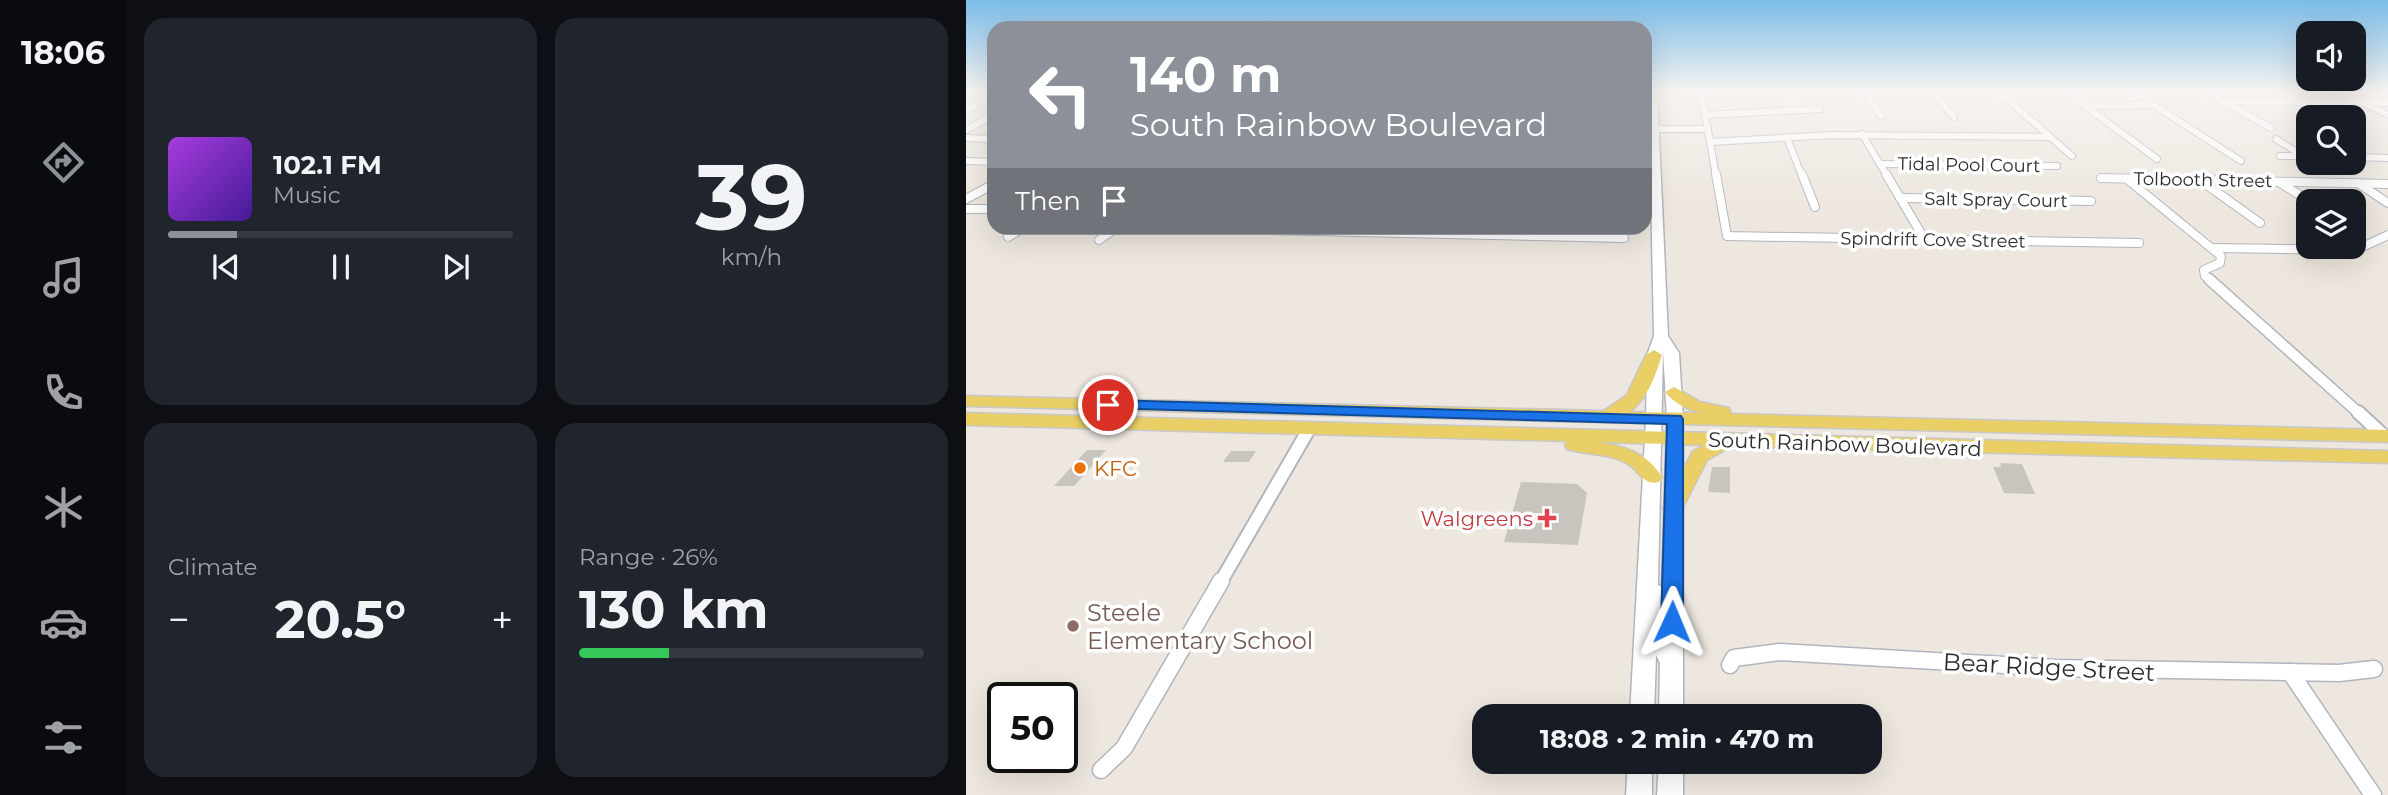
<!DOCTYPE html>
<meta charset="utf-8">
<style>
:root{--surface:#171b24;--page:#20242c;--text:#f1f3f6;--muted:#9ea1a6;--line:#363941;--accent:#8c9099}
body{margin:0;font-family:Montserrat,sans-serif;background:var(--page);color:var(--text);height:100vh;display:flex;flex-direction:column;font-size:26px;white-space:nowrap}
*{box-sizing:border-box;margin:0}
p{font-size:23px;color:var(--muted)}
.icon{flex:none;width:38px;height:38px;fill:none;stroke:currentColor;stroke-width:2;stroke-linecap:round;stroke-linejoin:round}
.map{position:relative;flex:1;overflow:hidden}
.details{display:flex;flex-direction:column;gap:18px;padding:18px;background:#0d0f14;width:840px}
.details>*{flex:none}
.top-card{position:absolute;left:21px;top:21px;width:665px;height:214px;border-radius:21px;box-shadow:0 7px 28px #0002;background:#8c9099;color:#fff;overflow:hidden}
.controls{position:absolute;left:1330px;top:21px;display:grid;gap:14px}
.controls a{display:grid;place-items:center;width:70px;height:70px;border-radius:14px;background:var(--surface);box-shadow:0 7px 28px #0002;font-size:35px}
.speed{position:absolute;left:21px;top:682px;display:flex;gap:14px;font-size:35px;font-weight:700;text-align:center}
.speed>*{display:grid;place-content:center;width:91px;height:91px;border-radius:50%;background:var(--surface);box-shadow:0 7px 28px #0002;line-height:1}
.speed .limit{border:4px solid #111;border-radius:10px;background:#fff;color:#111}
.pin{position:absolute;display:grid;place-items:center;width:60px;height:60px;color:#fff;margin:-30px;border:4px solid #fff;border-radius:50%;box-shadow:0 2px 7px #0007}
.me{position:absolute;width:77px;margin:-38px;rotate:1deg;stroke-linejoin:round;filter:drop-shadow(0 0 5px #0008)}
.turn{display:flex;align-items:center;gap:24px;height:147px;padding:0 28px;font-size:32px}
.turn .icon{width:91px;height:91px;stroke-width:2.5}
.turn b{display:block;font-size:49px;line-height:60px}
.then{display:flex;align-items:center;height:66px;padding:0 28px;background:#0003;gap:14px;font-size:26px}
.big{font-size:52px;font-weight:700;line-height:1.1}
.details .card{flex:1;display:flex;flex-direction:column;justify-content:center;gap:10px;min-width:0;padding:0 24px;border-radius:21px;background:var(--page)}
.details .dial{align-items:center;gap:0}
.dial b{font-size:91px;line-height:1}
.song{display:flex;align-items:center;gap:21px}
.cover{width:84px;height:84px;border-radius:10px;background:linear-gradient(135deg,hsl(280 70% 55%),hsl(260 70% 35%))}
.played{height:7px;border-radius:4px;background:linear-gradient(90deg,var(--accent) 20%,var(--line) 20%)}
.keys{display:flex;justify-content:space-around;direction:ltr}
.heat{display:flex;justify-content:space-between;align-items:center;font-size:38px;direction:ltr}
.charge{height:10px;border-radius:5px;background:linear-gradient(90deg,#34c759 26%,var(--line) 0)}
.details .tiles{flex:1;display:grid;gap:18px;grid-template-columns:repeat(2,1fr)}
.trip{position:absolute;left:506px;top:704px;width:410px;height:70px;border-radius:21px;background:var(--surface);box-shadow:0 7px 28px #0002;font-weight:700;line-height:70px;text-align:center}
main{display:flex;flex:1;min-height:0}
.tabs{display:flex;flex-direction:column;width:126px;justify-content:space-around;align-items:center;background:#090b0e;color:var(--muted)}
.tabs .icon{width:49px;height:49px}
.tabs .selected{color:var(--accent)}
.tabs b{font-size:32px;color:var(--text)}
.map>svg:first-child{display:block}
.building{fill:#c8c4be}
.lines{fill:none;stroke-linecap:round;stroke-linejoin:round}
.minor-far4-casing{stroke:#b2b5be;stroke-width:8}
.minor-far3-casing{stroke:#b2b5be;stroke-width:10}
.minor-far2-casing{stroke:#b2b5be;stroke-width:13}
.minor-far1-casing{stroke:#b2b5be;stroke-width:16}
.minor-casing{stroke:#b2b5be;stroke-width:19}
.secondary-casing{stroke:#b2b5be;stroke-width:3}
.primary-casing{stroke:#c8c8c8;stroke-width:3}
.minor-far4{stroke:#fff;stroke-width:6}
.minor-far3{stroke:#fff;stroke-width:8}
.minor-far2{stroke:#fff;stroke-width:10}
.minor-far1{stroke:#fff;stroke-width:12}
.minor{stroke:#fff;stroke-width:16}
.secondary{fill:#fff;fill-rule:evenodd}
.primary{fill:#eacf67;fill-rule:evenodd}
.route{fill:#1a73e8;stroke:#114b97;stroke-width:2}
.food-dot{fill:#e8710a;stroke:#fff;stroke-width:2.5}
.health-dot{fill:#e0444e;stroke:#fff;stroke-width:2.5}
.education-dot{fill:#8d6e63;stroke:#fff;stroke-width:2.5}
.labels{text-anchor:middle;dominant-baseline:central;stroke-width:7;stroke-linejoin:round;paint-order:stroke}
.far-street-label{font-size:18px;fill:#2c2c2c;stroke:#fff}
.street-label{font-size:21px;fill:#2c2c2c;stroke:#fff}
.food-label{font-size:21px;fill:#c56008;stroke:#fff;text-anchor:start}
.health-label{font-size:21px;fill:#be3a42;stroke:#fff;text-anchor:end}
.near-education-label{font-size:24px;fill:#785e54;stroke:#fff;text-anchor:start}
.near-street-label{font-size:24px;fill:#2c2c2c;stroke:#fff}
</style>
<main>
<nav class="tabs">
<b>18:06</b>
<svg class="icon selected" aria-label="directions" viewBox="0 0 24 24"><path d="M12 3l9 9-9 9-9-9zM9 14v-3h6M13 9l2 2-2 2"/></svg>
<svg class="icon" aria-label="music" viewBox="0 0 24 24"><path d="M9 18V5l10-2v13"/><circle cx="6" cy="18" r="3"/><circle cx="16" cy="16" r="3"/></svg>
<svg class="icon" aria-label="phone" viewBox="0 0 24 24"><path d="M5 4h4l2 5-3 2q2 4 5 5l2-3 5 2v4C11 20 4 13 5 4z"/></svg>
<svg class="icon" aria-label="climate" viewBox="0 0 24 24"><path d="M12 3v18M4 7l16 10M4 17L20 7"/></svg>
<svg class="icon" aria-label="car" viewBox="0 0 24 24"><path d="M5 17H2v-5l4-1 3-4h7l3 4 3 1v5h-3M9 17h6M6 11h13"/><circle cx="7" cy="17" r="2"/><circle cx="17" cy="17" r="2"/></svg>
<svg class="icon" aria-label="filters" viewBox="0 0 24 24"><path d="M4 7h16M4 17h16"/><circle cx="9" cy="7" r="2"/><circle cx="15" cy="17" r="2"/></svg>
</nav>
<section class="details">
<div class="tiles">
<div class="card">
<div class="song"><i class="cover"></i><div><b>102.1 FM</b><p>Music</p></div></div>
<div class="played"></div>
<div class="keys"><svg class="icon" aria-label="previous" viewBox="0 0 24 24"><path d="M18 5L8 12l10 7zM5 5v14"/></svg><svg class="icon" aria-label="pause" viewBox="0 0 24 24"><path d="M8 5v14M16 5v14"/></svg><svg class="icon" aria-label="next" viewBox="0 0 24 24"><path d="M6 5l10 7-10 7zM19 5v14"/></svg></div>
</div>
<div class="card dial"><b>39</b><p>km/h</p></div>
<div class="card"><p>Climate</p>
<div class="heat"><a>−</a><b class="big">20.5°</b><a>+</a></div>
</div>
<div class="card"><p>Range · 26%</p><b class="big">130 km</b><div class="charge"></div></div>
</div>
</section>
<div class="map">
<svg width="1422" height="795" viewBox="0 0 1422 795">
<rect width="100%" height="100%" fill="#ede7df"/>
<g class="building">
<polygon points="121,450 140,450 108,486 88,486"/>
<polygon points="265,451 290,451 283,462 257,462"/>
<polygon points="1034,463 1056,464 1069,494 1038,493 1027,467 1035,467"/>
<polygon points="746,467 764,467 764,493 742,492"/>
<polygon points="555,482 611,484 621,493 612,545 538,542"/>
</g>
<g class="lines">
<defs>
<g id="minor-far4">
<polyline points="735,91 750,176"/>
<polyline points="823,91 824,94"/>
<polyline points="898,91 915,116"/>
<polyline points="965,91 988,117"/>
<polyline points="1032,91 1106,156"/>
<polyline points="1099,91 1191,159"/>
<polyline points="1166,91 1275,161"/>
<polyline points="1238,91 1305,128"/>
<polyline points="1314,91 1367,117"/>
<polyline points="1256,101 1422,103"/>
<polyline points="1119,106 1186,105"/>
<polyline points="0,110 28,96"/>
<polyline points="740,115 854,109"/>
<polyline points="1388,127 1393,130"/>
<polyline points="679,129 742,129"/>
<polyline points="0,130 28,115"/>
<polyline points="896,134 921,176"/>
<polyline points="0,138 28,139"/>
<polyline points="821,138 836,176"/>
<polyline points="1310,139 1337,156"/>
<polyline points="745,142 865,135 1084,137"/>
<polyline points="1314,156 1336,156"/>
<polyline points="1388,157 1422,158"/>
<polyline points="0,161 28,162"/>
<polyline points="914,164 1091,166"/>
</g>
<g id="minor-far3">
<polyline points="750,174 761,236 1173,243"/>
<polyline points="836,174 849,207"/>
<polyline points="920,174 959,240"/>
<polyline points="1135,178 1422,184"/>
<polyline points="1161,179 1255,256 1254,263 1238,270 1239,276 1245,281"/>
<polyline points="1234,180 1294,223"/>
<polyline points="1313,182 1343,201"/>
<polyline points="1392,183 1422,203"/>
<polyline points="934,198 1125,201"/>
<polyline points="0,199 28,184"/>
<polyline points="0,209 28,209"/>
<polyline points="220,228 658,238"/>
<polyline points="42,237 57,228"/>
<polyline points="133,240 150,228"/>
<polyline points="1247,248 1390,250 1422,235"/>
</g>
<polyline id="minor-far2" points="1243,279 1394,414"/>
<g id="minor-far1">
<polyline points="1392,412 1417,435"/>
<polyline points="254,583 343,429"/>
</g>
<g id="minor">
<polyline points="764,665 768,658 814,652 1090,668 1373,673 1408,669"/>
<polyline points="1324,672 1407,795"/>
<polyline points="135,770 158,748 255,581"/>
</g>
<g id="secondary">
<polygon points="0,91 8,91 0,95"/>
<path d="M683,91H691L702,336L713,353L717,419V716H693L694,663L690,655L688,716H664L680,419L681,355L688,336ZM697,350L701,419L696,587L692,585Z"/>
<polygon points="1366,91 1377,91 1422,112 1422,118"/>
<polygon points="662,761 686,761 686,795 660,795"/>
<polygon points="693,761 717,761 717,795 691,795"/>
</g>
<g id="primary">
<path d="M688,350L696,355C689,377 682,397 664,412L737,413C722,410 709,404 699,392L708,387L734,402L763,408L765,414L1422,430V442L0,406V396L638,411L661,395L680,355Z"/>
<path d="M0,413L1422,451V463L766,446L741,460L714,513L707,515L700,513L697,508L727,451L739,445L630,442C657,446 681,452 696,477L693,482C677,486 674,471 662,464C644,453 621,455 601,449L599,445L601,441L0,425Z"/>
</g>
</defs>
<use href="#minor-far4" class="minor-far4-casing"/>
<use href="#minor-far3" class="minor-far3-casing"/>
<use href="#minor-far2" class="minor-far2-casing"/>
<use href="#minor-far1" class="minor-far1-casing"/>
<use href="#minor" class="minor-casing"/>
<use href="#secondary" class="secondary-casing"/>
<use href="#primary" class="primary-casing"/>
<use href="#minor-far4" class="minor-far4"/>
<use href="#minor-far3" class="minor-far3"/>
<use href="#minor-far2" class="minor-far2"/>
<use href="#minor-far1" class="minor-far1"/>
<use href="#minor" class="minor"/>
<use href="#secondary" class="secondary"/>
<use href="#primary" class="primary"/>
</g>
<linearGradient id="sky" x2="0" y2="1"><stop stop-color="#7bbce8"/><stop offset="0.45" stop-color="#f7f4f1"/><stop offset="1" stop-color="#f7f4f1" stop-opacity="0"/></linearGradient>
<rect width="1422" height="203" fill="url(#sky)"/>
<polygon class="route" points="142,400 715,416 717,419 717,622 714,629 706,632 698,629 695,622 701,424 136,408 134,405"/>
<circle class="food-dot" cx="114" cy="468" r="7"/>
<path class="health-dot" d="M577.5 507.5h7v7h7v7h-7v7h-7v-7h-7v-7h7z"/>
<circle class="education-dot" cx="107" cy="626" r="7"/>
<g class="labels">
<g class="far-street-label">
<text transform="translate(1003 165) rotate(1)">Tidal Pool Court</text>
<text transform="translate(1237 180) rotate(1)">Tolbooth Street</text>
<text transform="translate(1030 200) rotate(1)">Salt Spray Court</text>
<text transform="translate(967 240) rotate(1)">Spindrift Cove Street</text>
</g>
<g class="street-label">
<text transform="translate(879 444) rotate(2)">South Rainbow Boulevard</text>
</g>
<g class="food-label">
<text x="128" y="468">KFC</text>
</g>
<g class="health-label">
<text x="567" y="518">Walgreens</text>
</g>
<g class="near-education-label">
<text x="121" y="612">Steele<tspan x="121" dy="28">Elementary School</tspan></text>
</g>
<g class="near-street-label">
<text transform="translate(1083 667) rotate(3)">Bear Ridge Street</text>
</g>
</g>
</svg>
<div class="controls">
<a><svg class="icon" aria-label="sound" viewBox="0 0 24 24"><path d="M4 9h4l5-4v14l-5-4H4zM17 9q2 3 0 6"/></svg></a>
<a><svg class="icon" aria-label="search" viewBox="0 0 24 24"><circle cx="10" cy="10" r="6"/><path d="M15 15l6 6"/></svg></a>
<a><svg class="icon" aria-label="layers" viewBox="0 0 24 24"><path d="M12 4l9 5-9 5-9-5zM3 14l9 5 9-5"/></svg></a>
</div>
<div class="speed"><div class="limit">50</div></div>
<div class="pin" style="left:142px;top:405px;background:#d93025"><svg class="icon" aria-label="arrive" viewBox="0 0 24 24"><path d="M6 21V4h12l-3 4 3 4H6"/></svg></div>
<svg class="me" style="left:706px;top:622px" viewBox="-20 -20 40 40"><path d="M0-17L14 15 0 8-14 15z" fill="#1a73e8" stroke="#fff" stroke-width="4"/></svg>
<div class="trip">18:08 · 2 min · 470 m</div>
<div class="top-card">
<div class="turn"><svg class="icon" aria-label="left" viewBox="0 0 24 24"><path d="M17 20v-9H6M10 6l-5 5 5 5"/></svg><div><b>140 m</b>South Rainbow Boulevard</div></div>
<div class="then">Then<svg class="icon" aria-label="arrive" viewBox="0 0 24 24"><path d="M6 21V4h12l-3 4 3 4H6"/></svg></div>
</div>
</div>
</main>
